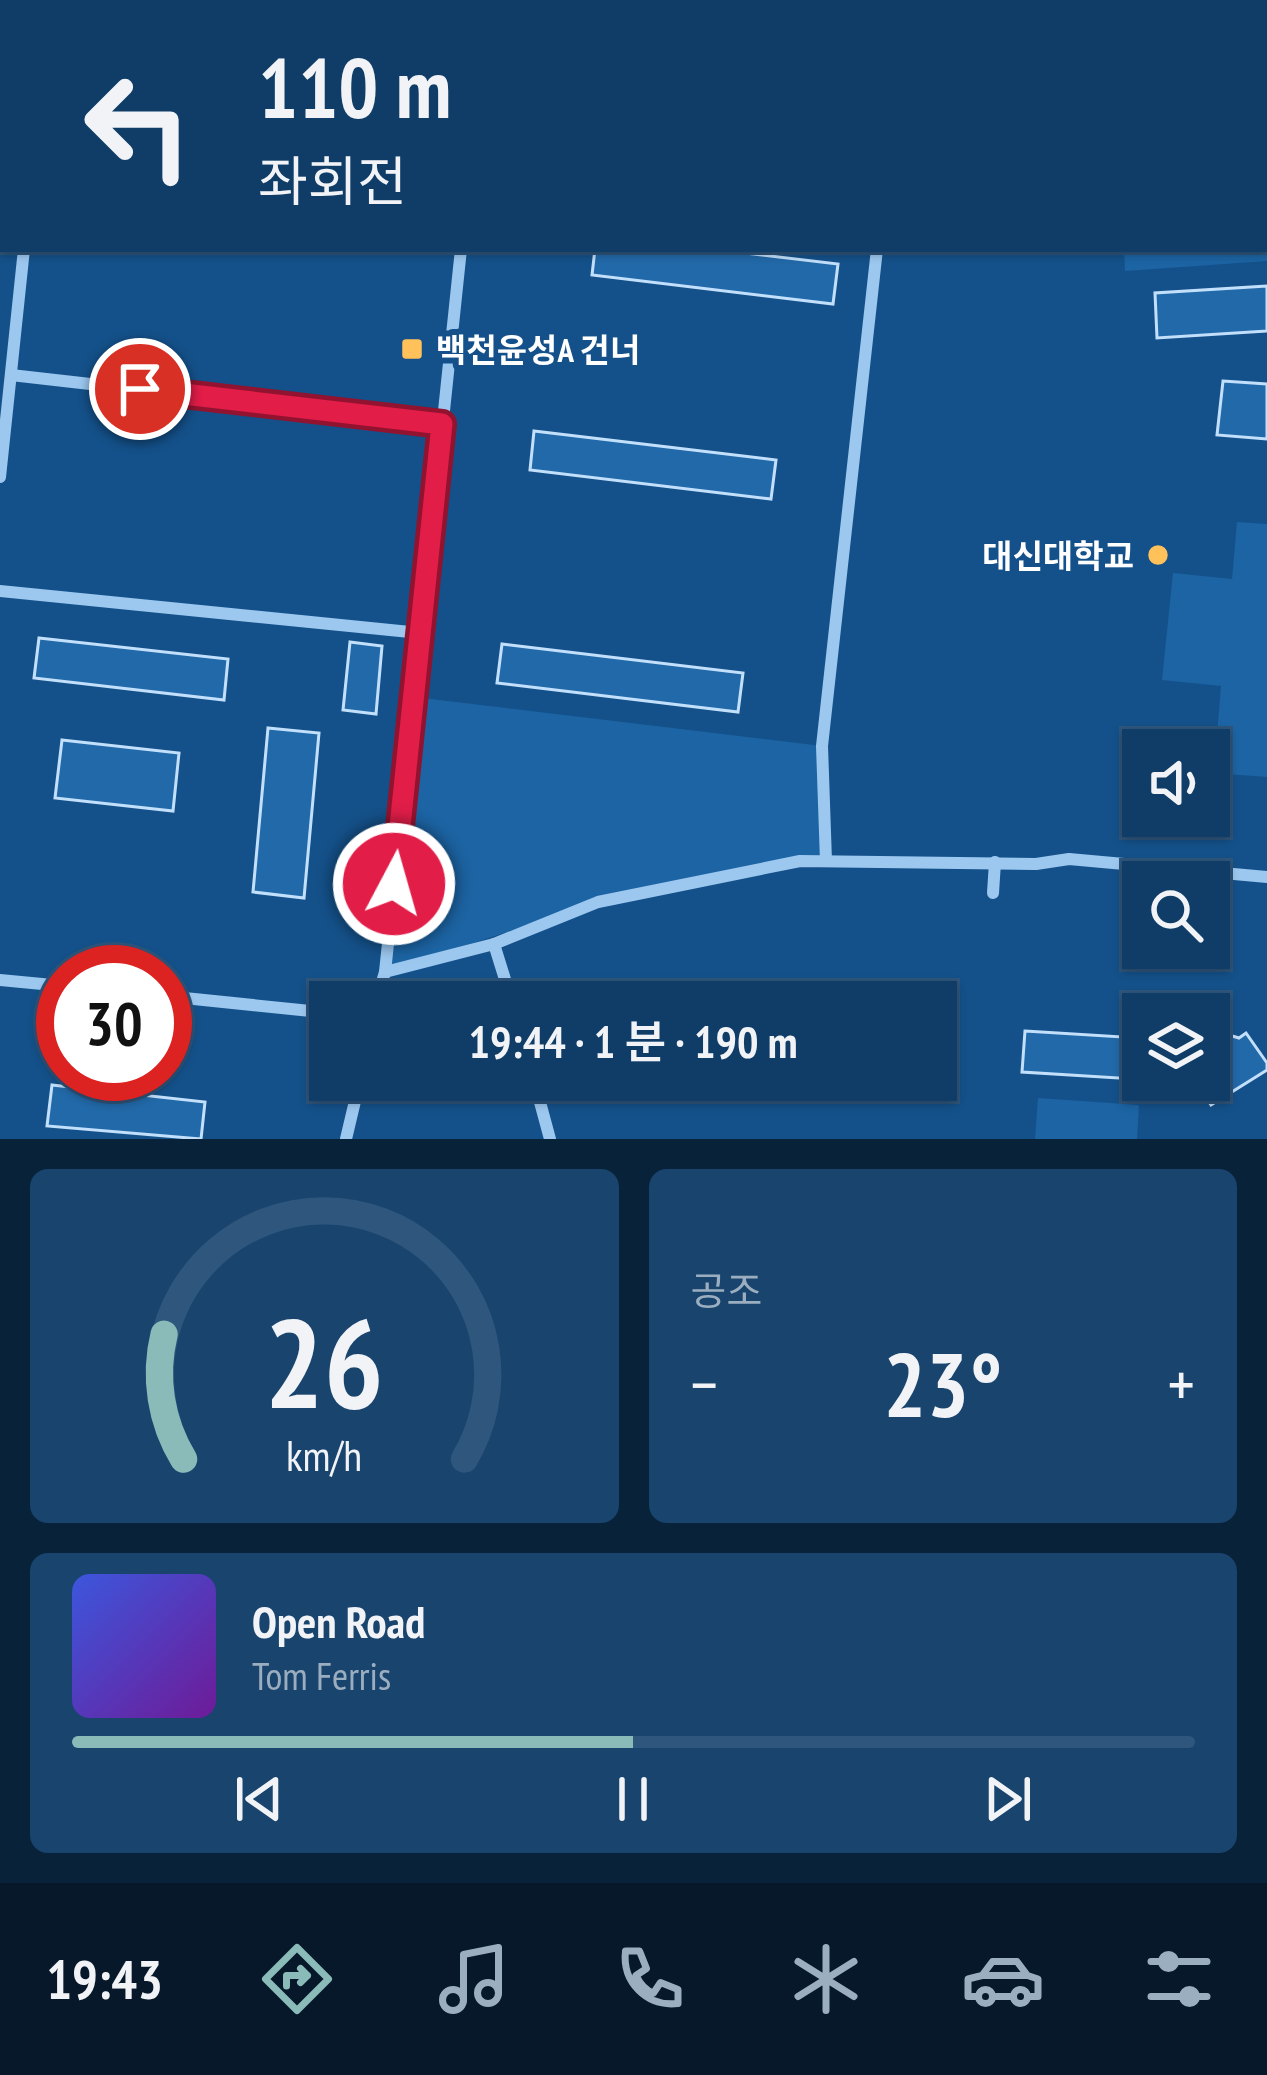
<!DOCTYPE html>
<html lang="ko">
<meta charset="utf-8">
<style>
:root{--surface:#0f3d68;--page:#18446e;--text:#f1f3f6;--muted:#9baec0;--line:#2f567c;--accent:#8bbbb9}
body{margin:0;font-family:"PT Sans Narrow","Noto Sans KR",sans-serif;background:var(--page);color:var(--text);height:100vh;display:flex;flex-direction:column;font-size:45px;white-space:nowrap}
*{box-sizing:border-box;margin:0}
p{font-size:39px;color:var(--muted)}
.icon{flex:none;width:66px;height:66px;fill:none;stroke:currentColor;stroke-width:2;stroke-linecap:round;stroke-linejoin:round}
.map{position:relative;height:1139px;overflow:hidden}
.drawer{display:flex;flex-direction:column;gap:30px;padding:30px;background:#082239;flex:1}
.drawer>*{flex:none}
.top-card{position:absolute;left:0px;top:0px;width:1269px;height:252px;box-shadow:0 3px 9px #0004,0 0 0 3px var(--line);background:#0f3d68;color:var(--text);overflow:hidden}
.buttons{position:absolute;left:1122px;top:729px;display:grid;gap:24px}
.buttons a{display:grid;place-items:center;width:108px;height:108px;border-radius:0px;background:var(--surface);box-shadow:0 3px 9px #0004,0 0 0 3px var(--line);font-size:60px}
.speed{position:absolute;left:36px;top:945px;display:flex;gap:24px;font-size:60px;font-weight:700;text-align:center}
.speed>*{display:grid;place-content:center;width:156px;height:156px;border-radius:50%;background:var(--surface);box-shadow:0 3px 9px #0004,0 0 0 3px var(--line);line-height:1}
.speed .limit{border:18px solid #d22;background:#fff;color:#111}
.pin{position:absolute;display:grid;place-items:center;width:102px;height:102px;color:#fff;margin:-51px;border:6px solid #fff;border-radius:50%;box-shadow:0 3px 12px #0007}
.me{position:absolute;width:132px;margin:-66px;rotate:6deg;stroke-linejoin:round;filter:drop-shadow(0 0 9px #0008)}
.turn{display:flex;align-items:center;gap:42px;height:252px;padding:0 60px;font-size:54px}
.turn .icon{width:156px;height:156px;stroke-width:2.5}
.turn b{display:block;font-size:84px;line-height:102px}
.big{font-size:90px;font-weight:600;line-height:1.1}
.drawer .card{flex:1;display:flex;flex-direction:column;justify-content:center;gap:18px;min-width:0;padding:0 42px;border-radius:18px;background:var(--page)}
.drawer .dial{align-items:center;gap:0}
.dial svg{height:312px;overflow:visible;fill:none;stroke:var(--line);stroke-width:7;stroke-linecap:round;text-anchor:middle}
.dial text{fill:var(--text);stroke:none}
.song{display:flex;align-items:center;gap:36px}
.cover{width:144px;height:144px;border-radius:18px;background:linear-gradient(135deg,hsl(230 70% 55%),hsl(280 70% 35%))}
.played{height:12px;border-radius:6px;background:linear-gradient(90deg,var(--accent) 50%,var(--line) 50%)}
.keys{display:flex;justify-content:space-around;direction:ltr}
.heat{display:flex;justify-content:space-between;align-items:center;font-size:66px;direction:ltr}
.drawer .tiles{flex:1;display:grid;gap:30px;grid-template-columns:1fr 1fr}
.card:last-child{grid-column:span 2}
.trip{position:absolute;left:309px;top:981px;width:648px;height:120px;border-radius:0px;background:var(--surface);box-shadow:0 3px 9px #0004,0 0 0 3px var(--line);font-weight:600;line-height:120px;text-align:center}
.dock{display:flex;height:192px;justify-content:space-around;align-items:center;background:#06182a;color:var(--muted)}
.dock .icon{width:84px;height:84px}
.dock .on{color:var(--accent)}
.dock b{font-size:54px;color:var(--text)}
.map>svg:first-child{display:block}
.green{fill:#1c64a4}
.building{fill:#2269a9;stroke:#c2e0fb;stroke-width:3}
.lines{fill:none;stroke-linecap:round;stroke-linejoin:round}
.minor{stroke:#9cc8f0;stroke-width:12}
.route-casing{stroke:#92132f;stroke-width:30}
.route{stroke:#e11d48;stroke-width:21}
.poi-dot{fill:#ffc25a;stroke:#14518a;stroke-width:4.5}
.labels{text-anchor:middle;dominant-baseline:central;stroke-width:12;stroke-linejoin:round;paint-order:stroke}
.poi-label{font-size:33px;font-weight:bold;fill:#fff;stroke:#14518a;text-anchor:start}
</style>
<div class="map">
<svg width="1267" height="1139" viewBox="0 0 1267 1139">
<rect width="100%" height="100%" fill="#14518a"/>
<g class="green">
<polygon points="1109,0 1267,0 1267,261 1125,271 1124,249 1266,249 1266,3"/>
<polygon points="1237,522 1267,524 1267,777 1214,773 1221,686 1162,680 1173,573 1232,579"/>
<polygon points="414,697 822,746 826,861 598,902 385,972"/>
<polygon points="1038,1098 1139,1105 1137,1139 1035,1139"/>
</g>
<g class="building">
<polygon points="728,0 849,0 728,3"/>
<rect x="978" y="0" width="115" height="3"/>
<polygon points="595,249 711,249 838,264 833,304 592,275"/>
<polygon points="1267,286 1267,331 1157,338 1155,293"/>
<polygon points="1223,381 1267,384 1267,439 1217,435"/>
<polygon points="534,431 776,460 771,499 530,470"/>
<polygon points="39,638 228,659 224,700 34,678"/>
<polygon points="350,642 382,646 376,714 343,710"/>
<polygon points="502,644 743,673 738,712 497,683"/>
<polygon points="268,728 319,733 304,898 253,892"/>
<polygon points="62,740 179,753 173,811 55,798"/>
<polygon points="752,987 868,998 879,990 906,992 911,997 917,992 926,1002 750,1002"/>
<polygon points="1209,1029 1239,1038 1246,1033 1267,1063 1267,1070 1211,1105 1195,1080 1209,1080"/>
<polygon points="1025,1031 1138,1038 1138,1034 1143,1034 1143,1071 1135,1070 1134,1079 1022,1072"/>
<polygon points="52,1085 205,1102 201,1139 47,1126"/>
</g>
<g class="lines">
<g class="minor">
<polyline points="486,3 486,0"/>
<polyline points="904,3 904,0"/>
<polyline points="0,173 3,174"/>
<polyline points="11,375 442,424"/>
<polyline points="0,477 24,249"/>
<polyline points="0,591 420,633"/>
<polyline points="826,861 822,746 877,249"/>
<polyline points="993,893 995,862"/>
<polyline points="494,944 512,1002"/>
<polyline points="385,972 494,944 598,902 800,861 1036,864 1069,859 1267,877"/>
<polyline points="0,980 63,986"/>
<polyline points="165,996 330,1013"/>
<polyline points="376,1002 385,972 461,249"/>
<polyline points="534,1080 550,1139"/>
<polyline points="346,1139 360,1080"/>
</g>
</g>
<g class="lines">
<defs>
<polyline id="route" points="140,389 442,424 394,884"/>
</defs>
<use href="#route" class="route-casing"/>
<use href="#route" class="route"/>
</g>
<g class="poi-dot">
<rect x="400" y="337" width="24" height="24" rx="6"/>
<circle cx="1158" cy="555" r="12"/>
</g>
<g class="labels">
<g class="poi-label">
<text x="436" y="349">백천윤성A 건너</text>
<text x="1134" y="555" text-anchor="end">대신대학교</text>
</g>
</g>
</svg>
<div class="buttons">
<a><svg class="icon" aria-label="sound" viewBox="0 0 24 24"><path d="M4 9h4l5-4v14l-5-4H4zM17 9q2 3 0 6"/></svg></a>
<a><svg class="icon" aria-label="search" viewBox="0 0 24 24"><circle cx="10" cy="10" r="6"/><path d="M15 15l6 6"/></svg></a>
<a><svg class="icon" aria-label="layers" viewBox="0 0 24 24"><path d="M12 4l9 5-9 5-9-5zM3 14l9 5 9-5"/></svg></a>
</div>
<div class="speed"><div class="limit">30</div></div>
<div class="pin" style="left:140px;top:389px;background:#d93025"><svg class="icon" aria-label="arrive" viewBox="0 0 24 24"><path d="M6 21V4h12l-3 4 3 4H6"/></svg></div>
<svg class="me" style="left:394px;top:884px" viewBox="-20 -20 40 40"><circle r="17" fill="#e11d48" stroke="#fff" stroke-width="3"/><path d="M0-11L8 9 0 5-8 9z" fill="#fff"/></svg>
<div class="trip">19:44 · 1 분 · 190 m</div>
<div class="top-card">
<div class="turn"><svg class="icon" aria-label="left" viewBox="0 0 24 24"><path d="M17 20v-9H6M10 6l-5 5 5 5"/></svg><div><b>110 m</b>좌회전</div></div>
</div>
</div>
<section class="drawer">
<div class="tiles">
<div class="card dial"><svg viewBox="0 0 100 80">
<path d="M14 69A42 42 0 1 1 86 69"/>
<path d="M14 69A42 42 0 0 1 9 37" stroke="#8bbbb9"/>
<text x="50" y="56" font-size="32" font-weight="700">26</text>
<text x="50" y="72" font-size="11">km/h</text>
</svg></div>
<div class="card"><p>공조</p>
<div class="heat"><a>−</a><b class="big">23°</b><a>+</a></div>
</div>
<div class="card">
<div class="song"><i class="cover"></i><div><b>Open Road</b><p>Tom Ferris</p></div></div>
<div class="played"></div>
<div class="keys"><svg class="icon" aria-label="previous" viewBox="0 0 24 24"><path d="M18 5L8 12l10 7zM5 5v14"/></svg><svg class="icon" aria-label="pause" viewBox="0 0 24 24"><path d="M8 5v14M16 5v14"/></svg><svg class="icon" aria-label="next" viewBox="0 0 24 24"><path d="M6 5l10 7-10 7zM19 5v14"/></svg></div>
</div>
</div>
</section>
<nav class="dock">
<b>19:43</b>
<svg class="icon on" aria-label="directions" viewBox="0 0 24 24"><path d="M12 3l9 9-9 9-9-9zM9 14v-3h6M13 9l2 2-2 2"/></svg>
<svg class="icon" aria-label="music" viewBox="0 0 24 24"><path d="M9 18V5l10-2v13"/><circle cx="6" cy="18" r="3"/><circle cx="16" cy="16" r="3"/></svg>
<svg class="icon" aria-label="phone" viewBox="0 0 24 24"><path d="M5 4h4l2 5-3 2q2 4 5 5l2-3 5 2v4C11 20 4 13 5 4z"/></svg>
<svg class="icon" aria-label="climate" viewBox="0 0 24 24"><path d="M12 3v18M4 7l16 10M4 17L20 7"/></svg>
<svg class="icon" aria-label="car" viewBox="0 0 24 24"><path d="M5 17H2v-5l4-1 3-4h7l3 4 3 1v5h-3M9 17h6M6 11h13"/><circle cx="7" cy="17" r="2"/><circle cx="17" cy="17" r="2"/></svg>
<svg class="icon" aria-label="filters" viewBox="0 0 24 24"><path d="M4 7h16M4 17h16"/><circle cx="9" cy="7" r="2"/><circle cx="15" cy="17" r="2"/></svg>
</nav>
